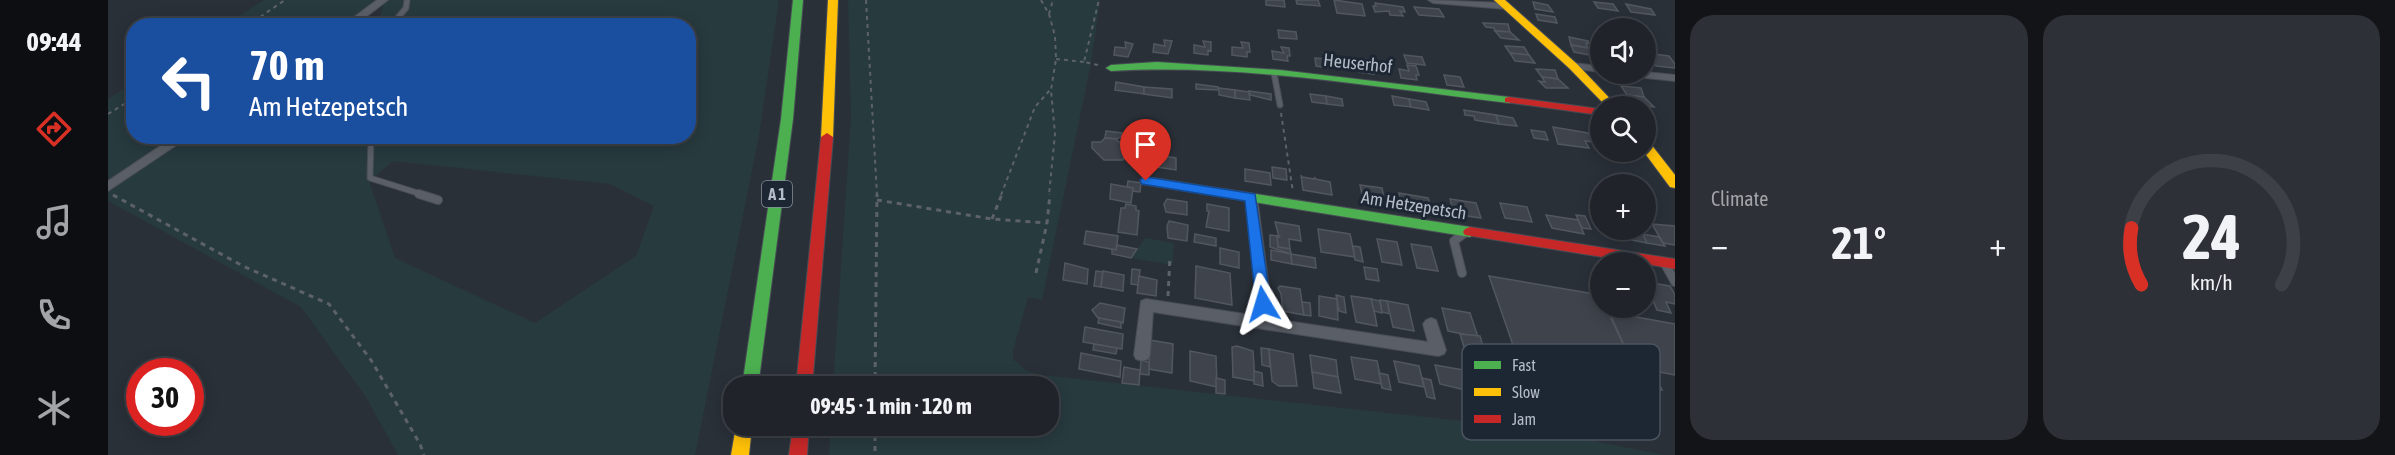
<!DOCTYPE html>
<meta charset="utf-8">
<style>
:root{--surface:#20242a;--page:#2d3036;--text:#f1f3f6;--muted:#a2a4a8;--line:#3d4147;--accent:#d93025}
body{margin:0;font-family:"Asap Condensed",sans-serif;background:var(--page);color:var(--text);height:100vh;display:flex;flex-direction:column;font-size:22px;white-space:nowrap}
*{box-sizing:border-box;margin:0}
p{font-size:20px;color:var(--muted)}
.icon{flex:none;width:33px;height:33px;fill:none;stroke:currentColor;stroke-width:2;stroke-linecap:round;stroke-linejoin:round}
.map{position:relative;flex:1;overflow:hidden}
.side{display:flex;flex-direction:column;gap:15px;padding:15px;background:#121417;width:720px}
.side>*{flex:none}
.hud{position:absolute;left:18px;top:18px;width:570px;height:126px;border-radius:24px;box-shadow:0 3px 15px #0003,0 0 0 2px var(--line);background:#1a4fa0;color:#fff;overflow:hidden}
.tools{position:absolute;left:1482px;top:18px;display:grid;gap:12px}
.tools a{display:grid;place-items:center;width:66px;height:66px;border-radius:50%;background:var(--surface);box-shadow:0 3px 15px #0003,0 0 0 2px var(--line);font-size:30px}
.speed{position:absolute;left:18px;top:358px;display:flex;gap:12px;font-size:30px;font-weight:700;text-align:center}
.speed>*{display:grid;place-content:center;width:78px;height:78px;border-radius:50%;background:var(--surface);box-shadow:0 3px 15px #0003,0 0 0 2px var(--line);line-height:1}
.speed .limit{border:9px solid #d22;background:#fff;color:#111}
.pin{position:absolute;display:grid;place-items:center;width:51px;height:51px;color:#fff;margin:-62px -26px;border-radius:50% 50% 50% 0;rotate:-45deg;box-shadow:0 0 6px #0007}
.pin .icon{rotate:45deg}
.me{position:absolute;width:66px;margin:-33px;rotate:353deg;stroke-linejoin:round;filter:drop-shadow(0 0 4px #0008)}
.turn{display:flex;align-items:center;gap:21px;height:126px;padding:0 24px;font-size:27px}
.turn .icon{width:78px;height:78px;stroke-width:2.5}
.turn b{display:block;font-size:42px;line-height:51px}
.big{font-size:45px;font-weight:700;line-height:1.1}
.side .tile{flex:1;display:flex;flex-direction:column;justify-content:center;gap:9px;min-width:0;padding:0 21px;border-radius:24px;background:var(--page)}
.side .dial{align-items:center;gap:0}
.dial svg{height:156px;overflow:visible;fill:none;stroke:var(--line);stroke-width:7;stroke-linecap:round;text-anchor:middle}
.dial text{fill:var(--text);stroke:none}
.heat{display:flex;justify-content:space-between;align-items:center;font-size:33px;direction:ltr}
.side .tiles{flex:1;display:grid;gap:15px;grid-template-columns:repeat(2,1fr)}
.trip{position:absolute;left:615px;top:376px;width:336px;height:60px;border-radius:24px;background:var(--surface);box-shadow:0 3px 15px #0003,0 0 0 2px var(--line);font-weight:700;line-height:60px;text-align:center}
main{display:flex;flex:1;min-height:0}
.tabs{display:flex;flex-direction:column;width:108px;justify-content:space-around;align-items:center;background:#0d0e11;color:var(--muted)}
.tabs .icon{width:42px;height:42px}
.tabs .current{color:var(--accent)}
.tabs b{font-size:27px;color:var(--text)}
.map>svg:first-child{display:block}
.green{fill:#273a3e;fill-rule:evenodd}
.building{fill:#3f444c;stroke:#52575f;stroke-width:1.5}
.lines{fill:none;stroke-linecap:round;stroke-linejoin:round}
.lane-far1-casing{stroke:#484c55;stroke-width:7}
.lane-casing{stroke:#484c55;stroke-width:10}
.street-casing{stroke:#484c55;stroke-width:2}
.fast-casing{stroke:#484c55;stroke-width:2}
.slow-casing{stroke:#484c55;stroke-width:2}
.jam-casing{stroke:#484c55;stroke-width:2}
.path-far1{stroke:#5c6268;stroke-width:2;stroke-dasharray:4 4;stroke-linecap:butt}
.path{stroke:#5c6268;stroke-width:3;stroke-dasharray:5 5;stroke-linecap:butt}
.lane-far1{stroke:#5a5e66;stroke-width:5}
.lane{stroke:#5a5e66;stroke-width:8}
.street{fill:#5a5e66;fill-rule:evenodd}
.fast{fill:#4caf50;fill-rule:evenodd}
.slow{fill:#ffc107;fill-rule:evenodd}
.jam{fill:#c62828;fill-rule:evenodd}
.route{fill:#1a73e8;stroke:#114b97;stroke-width:1.5}
.labels{text-anchor:middle;dominant-baseline:central;stroke-width:6;stroke-linejoin:round;paint-order:stroke}
.shield{fill:#1d2633;stroke:#878f9c;stroke-width:1.5}
.shield-label{font-size:16px;font-weight:bold;fill:#b4bcc9}
.street-label{font-size:18px;fill:#b4bcc9;stroke:#1d2633}
.key{fill:#1d2633;stroke:#4a5360;stroke-width:1.5}
.key-label{font-size:16px;fill:#b4bcc9}
</style>
<main>
<nav class="tabs">
<b>09:44</b>
<svg class="icon current" aria-label="directions" viewBox="0 0 24 24"><path d="M12 3l9 9-9 9-9-9zM9 14v-3h6M13 9l2 2-2 2"/></svg>
<svg class="icon" aria-label="music" viewBox="0 0 24 24"><path d="M9 18V5l10-2v13"/><circle cx="6" cy="18" r="3"/><circle cx="16" cy="16" r="3"/></svg>
<svg class="icon" aria-label="phone" viewBox="0 0 24 24"><path d="M5 4h4l2 5-3 2q2 4 5 5l2-3 5 2v4C11 20 4 13 5 4z"/></svg>
<svg class="icon" aria-label="climate" viewBox="0 0 24 24"><path d="M12 3v18M4 7l16 10M4 17L20 7"/></svg>
</nav>
<div class="map">
<svg width="1567" height="455" viewBox="0 0 1567 455">
<rect width="100%" height="100%" fill="#2a3038"/>
<g class="green">
<path d="M156,0H671L651,135L587,455H290L258,397L193,307L0,201V99L25,83L26,136H580V26L269,25L276,4L244,25H116ZM285,161L502,184L546,206L528,256L427,323L287,258L261,181Z"/>
<polygon points="740,0 992,0 983,63 934,300 920,297 905,351 905,359 919,371 934,375 1418,428 1557,455 721,455 723,426 940,426 940,387 725,387 743,117"/>
<polygon points="1037,238 1066,243 1065,265 1023,258"/>
</g>
<g class="building">
<polygon points="1158,0 1176,0 1177,7 1158,5"/>
<polygon points="1188,0 1210,0 1212,6 1189,4"/>
<polygon points="1226,0 1254,4 1257,16 1229,13"/>
<polygon points="1425,2 1440,5 1445,12 1427,9"/>
<polygon points="1486,2 1505,4 1510,11 1490,8"/>
<polygon points="1267,3 1295,7 1297,12 1292,11 1295,16 1282,15 1281,11 1267,12 1265,6 1268,6"/>
<polygon points="1518,4 1543,9 1547,15 1523,12"/>
<polygon points="1306,7 1331,9 1336,17 1311,15"/>
<polygon points="1428,14 1447,17 1449,23 1430,20"/>
<polygon points="1375,23 1400,24 1402,32 1387,31 1386,28 1378,27"/>
<polygon points="1170,30 1188,32 1189,39 1171,38"/>
<polygon points="1387,31 1402,32 1411,40 1393,38"/>
<polygon points="1461,37 1480,41 1482,44 1478,43 1480,48 1463,45"/>
<polygon points="1056,40 1064,41 1060,54 1045,52 1046,44 1057,46"/>
<polygon points="1095,41 1103,42 1103,51 1100,50 1100,55 1086,53 1086,45 1097,47"/>
<polygon points="1017,42 1025,44 1020,57 1006,55 1007,47 1018,48"/>
<polygon points="1133,42 1141,43 1142,52 1139,52 1139,57 1124,55 1124,47 1135,48"/>
<polygon points="1463,45 1480,48 1486,56 1466,52"/>
<polygon points="1397,46 1416,47 1421,55 1402,53"/>
<polygon points="1173,47 1181,48 1182,56 1179,56 1180,61 1165,59 1164,51 1176,53"/>
<polygon points="1215,53 1224,54 1226,63 1222,63 1223,68 1208,66 1207,58 1218,59"/>
<polygon points="1402,53 1421,55 1427,63 1407,61"/>
<polygon points="1538,53 1561,56 1567,64 1567,68 1548,66"/>
<polygon points="1296,55 1314,57 1317,65 1299,63"/>
<polygon points="1257,59 1266,60 1268,69 1265,69 1266,74 1251,72 1249,63 1261,65"/>
<polygon points="1299,65 1308,66 1311,75 1308,75 1309,80 1293,78 1291,69 1301,71"/>
<polygon points="1428,69 1447,70 1450,79 1434,77"/>
<polygon points="1336,75 1352,77 1356,87 1339,85"/>
<polygon points="1434,77 1450,79 1460,88 1438,88 1431,81 1437,82"/>
<polygon points="1008,82 1036,87 1036,94 1007,90"/>
<polygon points="1088,84 1110,87 1110,90 1088,89"/>
<polygon points="1513,86 1533,88 1536,97 1519,95"/>
<polygon points="1036,87 1064,89 1064,98 1036,94"/>
<polygon points="1111,88 1127,90 1127,98 1111,95"/>
<polygon points="1127,90 1141,92 1142,100 1127,98"/>
<polygon points="1141,91 1163,94 1163,100 1142,95"/>
<polygon points="1202,94 1218,96 1219,104 1204,102"/>
<polygon points="1519,95 1536,97 1546,107 1525,104"/>
<polygon points="1218,96 1234,99 1235,106 1219,104"/>
<polygon points="1284,96 1301,99 1303,107 1286,105"/>
<polygon points="1301,99 1318,102 1321,110 1303,107"/>
<polygon points="1356,110 1388,115 1391,124 1367,120 1366,116 1357,115"/>
<polygon points="1388,115 1405,118 1409,126 1391,124"/>
<polygon points="1445,127 1480,133 1485,142 1477,141 1481,148 1450,144"/>
<polygon points="1423,130 1437,132 1440,140 1426,138"/>
<polygon points="998,131 1014,133 1013,137 1008,139 997,138"/>
<polygon points="997,138 1008,139 1013,144 1013,148 1020,149 1015,160 996,160 984,148 984,142 993,142"/>
<polygon points="1043,154 1068,158 1068,170 1042,166"/>
<polygon points="1164,167 1178,169 1179,180 1165,178"/>
<polygon points="1137,169 1162,173 1163,185 1137,181"/>
<polygon points="1193,175 1194,177 1206,179 1207,177 1207,179 1222,182 1224,195 1195,190"/>
<polygon points="1020,181 1033,183 1032,192 1024,191 1025,188 1019,187"/>
<polygon points="1003,184 1025,188 1023,203 1002,199"/>
<polygon points="1252,185 1274,188 1277,203 1255,199"/>
<polygon points="1291,193 1320,198 1324,210 1294,205"/>
<polygon points="1059,199 1079,202 1079,215 1058,212 1056,204"/>
<polygon points="1342,199 1368,203 1373,218 1346,214"/>
<polygon points="1392,203 1419,207 1424,222 1397,218"/>
<polygon points="1018,204 1028,206 1028,210 1031,211 1029,235 1010,232 1013,208 1017,208"/>
<polygon points="1099,204 1121,208 1121,231 1098,227 1101,211 1099,211"/>
<polygon points="1438,215 1470,220 1476,234 1444,228"/>
<polygon points="1468,215 1477,216 1483,229 1474,228"/>
<polygon points="1061,221 1080,225 1079,241 1060,238 1059,226"/>
<polygon points="1167,222 1191,226 1193,241 1181,239 1182,249 1170,247 1169,237 1171,237"/>
<polygon points="1544,224 1567,226 1567,245 1555,243"/>
<polygon points="1491,226 1492,230 1518,230 1524,240 1499,237 1491,230"/>
<polygon points="1210,229 1242,234 1247,257 1213,252"/>
<polygon points="978,231 1010,236 1008,250 976,244"/>
<polygon points="1519,232 1535,234 1539,243 1524,240"/>
<polygon points="1087,234 1108,238 1108,246 1086,242"/>
<polygon points="1535,234 1551,237 1557,246 1539,243"/>
<polygon points="1162,235 1171,236 1169,237 1170,247 1182,249 1183,254 1162,247"/>
<polygon points="1269,239 1289,242 1294,265 1274,262"/>
<polygon points="1303,244 1323,247 1330,271 1309,268"/>
<polygon points="1009,245 1029,249 1023,258 1004,254 1004,249 1008,250"/>
<polygon points="1245,246 1252,247 1255,262 1247,260"/>
<polygon points="1112,248 1131,252 1131,268 1112,264"/>
<polygon points="1163,250 1183,254 1184,264 1163,260"/>
<polygon points="1183,254 1207,258 1208,268 1184,264"/>
<polygon points="957,263 980,269 979,284 955,280"/>
<polygon points="1088,266 1122,273 1124,305 1087,298"/>
<polygon points="1256,267 1269,269 1271,281 1258,279"/>
<polygon points="1024,269 1032,270 1030,285 1023,284"/>
<polygon points="988,271 995,272 993,287 986,286"/>
<polygon points="995,271 1016,275 1015,291 993,287"/>
<polygon points="1031,276 1049,280 1048,296 1029,293"/>
<polygon points="1381,276 1492,295 1492,308 1498,308 1526,367 1405,345"/>
<polygon points="1538,282 1562,286 1567,295 1567,304 1558,302 1563,313 1549,310 1541,291 1538,289"/>
<polygon points="1172,286 1192,289 1196,315 1175,311 1173,294 1170,288"/>
<polygon points="1228,295 1236,297 1238,313 1231,311"/>
<polygon points="1211,296 1229,299 1230,320 1211,316"/>
<polygon points="1243,296 1264,299 1269,326 1248,322"/>
<polygon points="1263,299 1272,301 1274,313 1266,311"/>
<polygon points="1272,300 1279,301 1282,314 1274,312"/>
<polygon points="1279,301 1300,305 1306,331 1285,327"/>
<polygon points="1194,302 1202,303 1203,316 1196,315"/>
<polygon points="992,303 1017,308 1015,323 990,318 984,310"/>
<polygon points="1334,308 1362,313 1370,337 1340,331"/>
<polygon points="1501,312 1567,324 1567,375 1526,367"/>
<polygon points="991,318 1013,322 1013,328 990,323"/>
<polygon points="977,327 1015,334 1014,349 975,342"/>
<polygon points="1352,334 1372,336 1376,350 1356,347"/>
<polygon points="1042,340 1065,344 1064,373 1041,369"/>
<polygon points="986,344 1009,348 1008,354 985,350"/>
<polygon points="1405,345 1545,371 1554,390 1411,364"/>
<polygon points="1129,346 1145,351 1147,381 1125,377 1124,347"/>
<polygon points="1153,348 1161,349 1162,367 1154,365"/>
<polygon points="1161,349 1185,354 1189,386 1171,386 1164,381"/>
<polygon points="1082,351 1108,356 1109,387 1082,381"/>
<polygon points="973,353 1013,361 1012,377 971,369"/>
<polygon points="1202,355 1228,360 1230,377 1204,372"/>
<polygon points="1243,357 1269,361 1274,384 1247,379"/>
<polygon points="1033,360 1041,362 1041,375 1032,374"/>
<polygon points="1286,361 1311,366 1316,387 1291,382"/>
<polygon points="1327,365 1355,370 1361,391 1332,384"/>
<polygon points="1016,367 1032,370 1031,385 1014,383"/>
<polygon points="1146,371 1154,373 1155,386 1146,384"/>
<polygon points="1204,372 1230,377 1233,393 1206,388"/>
<polygon points="1271,373 1280,375 1283,390 1274,388"/>
<polygon points="1108,378 1117,380 1117,394 1108,393"/>
<polygon points="1314,378 1323,380 1327,399 1319,397"/>
</g>
<g class="lines">
<defs>
<g id="lane-far1">
<polyline points="283,26 298,8 299,0"/>
<polyline points="1166,73 1172,105"/>
<polyline points="263,136 262,178 316,195"/>
</g>
<g id="lane">
<polyline points="311,194 330,200"/>
<polyline points="1556,262 1567,282"/>
<polyline points="1354,273 1346,241 1359,231"/>
</g>
<g id="street">
<polygon points="269,0 280,0 246,26 234,26"/>
<polygon points="1320,0 1398,3 1403,6 1398,9 1325,3"/>
<polygon points="1465,63 1492,66 1492,72 1461,68 1461,64"/>
<polygon points="1538,72 1567,75 1567,81 1528,77 1523,74 1538,74"/>
<polygon points="67,136 82,136 0,191 0,181"/>
<polygon points="1143,193 1149,197 1165,319 1320,342 1315,324 1318,320 1323,318 1328,320 1338,350 1336,354 1330,356 1045,312 1042,355 1040,359 1034,361 1028,359 1026,355 1033,301 1038,299 1150,316 1137,197"/>
</g>
<g id="fast">
<polygon points="685,0 695,0 685,119 650,387 634,387 673,119"/>
<path d="M1049,62L1172,70L1401,97L1407,100L1401,103C1271,88 1134,63 1003,71L998,68L1003,65Z"/>
<polygon points="1038,177 1362,227 1369,232 1362,237 1034,184 1032,181 1034,178"/>
</g>
<g id="slow">
<polygon points="720,0 730,0 725,137 719,141 713,137"/>
<polygon points="1386,0 1397,0 1469,64 1509,106 1498,106 1461,68"/>
<polygon points="1538,142 1542,143 1567,175 1567,188 1562,187 1536,152"/>
<polygon points="628,426 644,426 641,455 623,455"/>
</g>
<g id="jam">
<polygon points="1401,97 1492,109 1492,115 1397,102 1397,98"/>
<polygon points="719,133 725,137 704,387 688,387 713,137"/>
<polygon points="1362,227 1567,259 1567,269 1538,264 1538,262 1526,262 1357,235 1355,232 1357,229"/>
<polygon points="685,426 701,426 699,455 681,455"/>
</g>
</defs>
<use href="#lane-far1" class="lane-far1-casing"/>
<use href="#lane" class="lane-casing"/>
<use href="#street" class="street-casing"/>
<use href="#fast" class="fast-casing"/>
<use href="#slow" class="slow-casing"/>
<use href="#jam" class="jam-casing"/>
<g class="path-far1">
<polyline points="758,0 769,195"/>
<polyline points="933,0 941,14 947,36 948,59 943,90 947,134 941,195"/>
<polyline points="941,14 945,0"/>
<polyline points="139,26 177,0"/>
<polyline points="948,59 976,62"/>
<polyline points="990,65 976,62 991,0"/>
<polyline points="1173,113 1185,192"/>
<polyline points="0,114 26,98"/>
<polyline points="893,195 927,107 942,90"/>
</g>
<g class="path">
<polyline points="5,195 135,266 221,304 263,360 312,444 316,455"/>
<polyline points="769,200 884,219 939,223"/>
<polyline points="884,219 894,194"/>
<polyline points="928,273 939,223 942,194"/>
<polyline points="1060,296 1062,256"/>
<polyline points="767,387 769,194"/>
<polyline points="767,426 767,455"/>
</g>
<use href="#lane-far1" class="lane-far1"/>
<use href="#lane" class="lane"/>
<use href="#street" class="street"/>
<use href="#fast" class="fast"/>
<use href="#slow" class="slow"/>
<use href="#jam" class="jam"/>
</g>
<polygon class="route" points="1038,177 1147,194 1163,304 1161,308 1150,308 1148,304 1137,201 1034,184 1032,181 1034,178"/>
<g class="labels">
<rect class="shield" x="654" y="181" width="30" height="26" rx="4.5"/>
<g class="shield-label">
<text x="669" y="194">A 1</text>
</g>
<g class="street-label">
<text transform="translate(1250 63) rotate(6)">Heuserhof</text>
<text transform="translate(1306 205) rotate(9)">Am Hetzepetsch</text>
</g>
</g>
<rect x="1354" y="344" width="198" height="96" rx="9" class="key"/>
<rect x="1366" y="361" width="27" height="8" fill="#4caf50"/>
<rect x="1366" y="388" width="27" height="8" fill="#ffc107"/>
<rect x="1366" y="415" width="27" height="8" fill="#c62828"/>
<g class="key-label">
<text x="1404" y="371">Fast</text>
<text x="1404" y="398">Slow</text>
<text x="1404" y="425">Jam</text>
</g>
</svg>
<div class="tools">
<a><svg class="icon" aria-label="sound" viewBox="0 0 24 24"><path d="M4 9h4l5-4v14l-5-4H4zM17 9q2 3 0 6"/></svg></a>
<a><svg class="icon" aria-label="search" viewBox="0 0 24 24"><circle cx="10" cy="10" r="6"/><path d="M15 15l6 6"/></svg></a>
<a>+</a>
<a>−</a>
</div>
<div class="speed"><div class="limit">30</div></div>
<div class="pin" style="left:1038px;top:181px;background:#d93025"><svg class="icon" aria-label="arrive" viewBox="0 0 24 24"><path d="M6 21V4h12l-3 4 3 4H6"/></svg></div>
<svg class="me" style="left:1155px;top:304px" viewBox="-20 -20 40 40"><path d="M0-17L14 15 0 8-14 15z" fill="#1a73e8" stroke="#fff" stroke-width="4"/></svg>
<div class="trip">09:45 · 1 min · 120 m</div>
<div class="hud">
<div class="turn"><svg class="icon" aria-label="left" viewBox="0 0 24 24"><path d="M17 20v-9H6M10 6l-5 5 5 5"/></svg><div><b>70 m</b>Am Hetzepetsch</div></div>
</div>
</div>
<section class="side">
<div class="tiles">
<div class="tile"><p>Climate</p>
<div class="heat"><a>−</a><b class="big">21°</b><a>+</a></div>
</div>
<div class="tile dial"><svg viewBox="0 0 100 80">
<path d="M14 69A42 42 0 1 1 86 69"/>
<path d="M14 69A42 42 0 0 1 9 40" stroke="#d93025"/>
<text x="50" y="56" font-size="32" font-weight="700">24</text>
<text x="50" y="72" font-size="11">km/h</text>
</svg></div>
</div>
</section>
</main>
